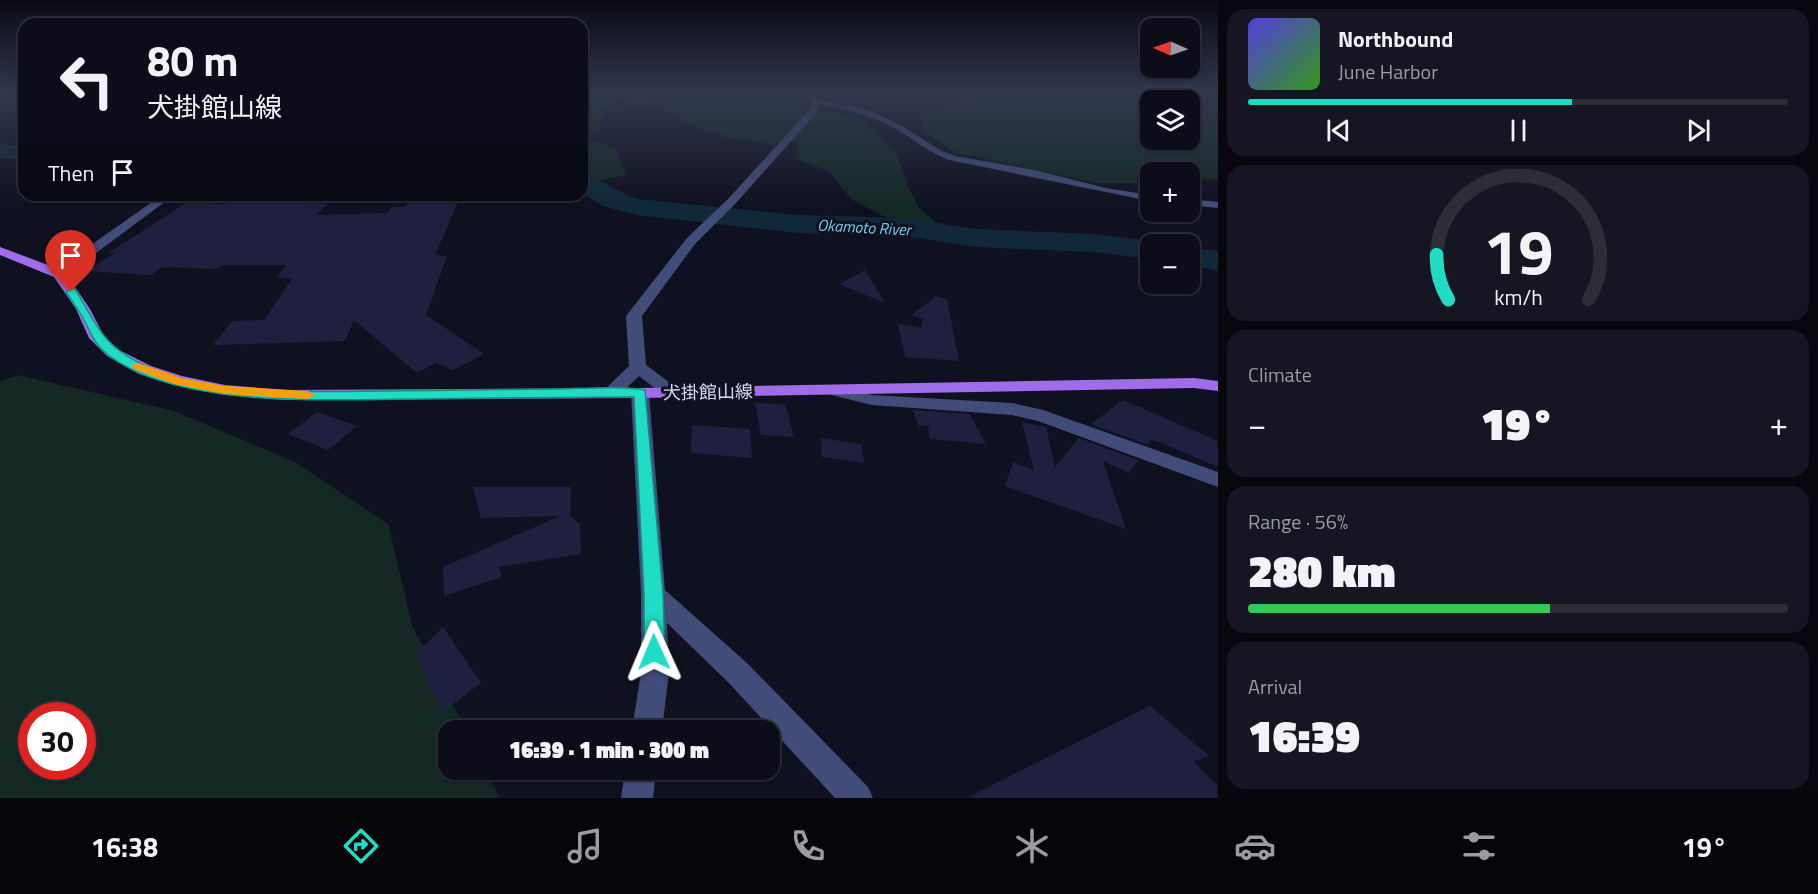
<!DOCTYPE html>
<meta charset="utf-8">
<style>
:root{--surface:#0c0d18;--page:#151621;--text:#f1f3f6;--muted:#9a9ca2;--line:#2c2d37;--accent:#1fdcc5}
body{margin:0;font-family:"Titillium Web","Noto Sans JP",sans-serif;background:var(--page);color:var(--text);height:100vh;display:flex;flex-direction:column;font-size:22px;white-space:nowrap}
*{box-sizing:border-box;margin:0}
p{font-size:20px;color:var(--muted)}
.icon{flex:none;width:33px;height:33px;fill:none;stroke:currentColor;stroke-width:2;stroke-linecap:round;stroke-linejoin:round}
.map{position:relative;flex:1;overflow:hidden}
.drawer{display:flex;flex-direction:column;gap:9px;padding:9px;background:#07070d;width:600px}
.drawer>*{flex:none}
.guide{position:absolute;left:18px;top:18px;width:570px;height:183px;border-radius:18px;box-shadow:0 2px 4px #0004,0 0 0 2px var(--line);background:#0c0d18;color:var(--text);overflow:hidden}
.needle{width:39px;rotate:272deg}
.tools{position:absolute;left:1140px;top:18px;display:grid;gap:12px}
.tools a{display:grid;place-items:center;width:60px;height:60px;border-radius:12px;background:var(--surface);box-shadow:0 2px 4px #0004,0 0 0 2px var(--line);font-size:30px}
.speed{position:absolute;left:18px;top:702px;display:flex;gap:12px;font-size:30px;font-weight:700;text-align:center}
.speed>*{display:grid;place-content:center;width:78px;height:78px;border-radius:50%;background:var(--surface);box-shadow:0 2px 4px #0004,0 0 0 2px var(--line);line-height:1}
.speed .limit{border:9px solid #d22;background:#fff;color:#111}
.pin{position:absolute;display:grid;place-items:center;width:51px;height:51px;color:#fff;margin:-62px -26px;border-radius:50% 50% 50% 0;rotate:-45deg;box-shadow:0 0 6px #0007}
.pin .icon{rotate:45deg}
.me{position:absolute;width:66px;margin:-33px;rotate:359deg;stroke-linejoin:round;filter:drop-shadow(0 0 4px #0008)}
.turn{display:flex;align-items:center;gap:21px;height:126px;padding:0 30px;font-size:27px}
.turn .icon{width:78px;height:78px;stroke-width:2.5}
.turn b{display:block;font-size:42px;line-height:51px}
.then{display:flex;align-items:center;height:57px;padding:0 30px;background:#0003;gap:12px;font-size:22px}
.big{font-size:45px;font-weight:800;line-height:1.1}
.drawer .card{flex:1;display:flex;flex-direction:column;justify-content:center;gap:9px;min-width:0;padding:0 21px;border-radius:18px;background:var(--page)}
.drawer .dial{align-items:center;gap:0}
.dial svg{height:156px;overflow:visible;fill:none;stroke:var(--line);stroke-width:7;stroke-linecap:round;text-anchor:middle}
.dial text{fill:var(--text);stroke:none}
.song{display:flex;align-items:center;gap:18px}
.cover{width:72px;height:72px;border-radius:9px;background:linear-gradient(135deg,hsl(250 70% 55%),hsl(110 70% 35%))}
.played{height:6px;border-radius:3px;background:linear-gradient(90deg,var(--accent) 60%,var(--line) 60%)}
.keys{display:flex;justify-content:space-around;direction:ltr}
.heat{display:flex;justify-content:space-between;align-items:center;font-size:33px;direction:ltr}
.charge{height:9px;border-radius:4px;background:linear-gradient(90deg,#34c759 56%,var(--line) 0)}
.trip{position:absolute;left:438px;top:720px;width:342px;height:60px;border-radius:18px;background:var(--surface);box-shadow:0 2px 4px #0004,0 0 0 2px var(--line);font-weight:800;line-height:60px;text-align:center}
.tab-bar{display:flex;height:96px;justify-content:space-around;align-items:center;background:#05050a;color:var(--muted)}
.tab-bar .icon{width:42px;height:42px}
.tab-bar .on{color:var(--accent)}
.tab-bar b{font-size:27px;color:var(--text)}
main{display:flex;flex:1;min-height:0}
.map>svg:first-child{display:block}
.green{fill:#142924;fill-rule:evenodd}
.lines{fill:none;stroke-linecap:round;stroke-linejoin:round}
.river{fill:#102839;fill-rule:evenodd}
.building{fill:#1f203f}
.minor{fill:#424c79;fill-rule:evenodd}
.major{fill:#9f6cea;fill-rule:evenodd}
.route{fill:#1fdcc5;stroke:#148f80;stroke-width:1.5}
.slow{fill:#f59e0b}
.labels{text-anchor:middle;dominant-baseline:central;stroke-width:6;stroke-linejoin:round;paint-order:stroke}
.far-water-label{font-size:16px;font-style:italic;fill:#72ceeb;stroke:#101120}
.street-label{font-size:18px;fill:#d6d9f9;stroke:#101120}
</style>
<main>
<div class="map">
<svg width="1218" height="798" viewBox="0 0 1218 798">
<rect width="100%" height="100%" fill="#101120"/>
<g class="green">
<polygon points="582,93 635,93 604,108 599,128 585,138 616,149 626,175 592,182 582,181"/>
<polygon points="664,93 794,93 803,109 861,119 896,152 908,186 920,209 939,225 883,216 851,199 829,171 796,159 797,142 770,144 726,138 718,132 704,130 687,122 659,106 619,109 636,100"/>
<path d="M984,93H1218V179L1190,180V172H1150V183H1096L957,153L924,132L920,115ZM1150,100H1190V140H1150Z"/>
<polygon points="311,195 408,195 387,203"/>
<path d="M17,375L174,411L295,462L388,524L412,625L466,730H448V770H485L500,798H0V381ZM32,716H82V766H32Z"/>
</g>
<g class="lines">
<g class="river">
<polygon points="0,144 24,146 24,160 0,158"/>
<path d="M582,175C602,179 618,193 638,199L798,215L904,218L976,229L1095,234L1150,241L1162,244H1150V259L1095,252L976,247L904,236L798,233L637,215L603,206L582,193Z"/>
<polygon points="1190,247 1218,251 1218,271 1190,265"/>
</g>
</g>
<g class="building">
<polygon points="419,195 461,195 435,255 447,256 426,315 484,354 453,370 436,363 417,373 354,320 345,341 213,345 232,321 264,320 292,279 277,277 286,265 223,265 216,269 163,267 151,275 86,271 115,253 108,253 186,203 224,204 230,200 328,204 315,215 388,213 392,207 403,207"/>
<polygon points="865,270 885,303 839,284"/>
<polygon points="936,296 947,299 959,361 905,357 898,324 921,328 923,319 912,315"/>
<polygon points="1123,400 1218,441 1218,467 1152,439 1148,445 1091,424"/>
<polygon points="755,403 785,404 794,437 761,435"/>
<polygon points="913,410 970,414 986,444 930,439 928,426 919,426"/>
<polygon points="317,412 357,426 328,450 288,434"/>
<polygon points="1022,422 1046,427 1055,467 1079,438 1138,460 1129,473 1103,461 1126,529 1005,486 1013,462 1034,470"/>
<polygon points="692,425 750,429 752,458 691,453"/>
<polygon points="821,438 861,444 864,463 822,457"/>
<polygon points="473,487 571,487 570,516 580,524 581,554 499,567 502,577 444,596 443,567 560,516 481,518"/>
<polygon points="443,627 481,683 441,713 416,654"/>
<polygon points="1150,706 1209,756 1194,762 1218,786 1218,798 967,798"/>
</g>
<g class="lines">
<g class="minor">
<path d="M805,93H812L818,100L853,106L880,115L902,126L940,150L955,156L1035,170L1106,188L1150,195V201L949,160C929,153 914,139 896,129C872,116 846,108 819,105L817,112L736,203L695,244L642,316L646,365L677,388L680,392L677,396H665L639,376L617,397H605L602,393L605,389L629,366L626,316L687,238L728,199L810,109L812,102Z"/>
<polygon points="162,195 174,195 64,277 54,277 52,274 54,271"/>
<polygon points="1190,199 1218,202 1218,208 1190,205"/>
<polygon points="833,385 872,395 1012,403 1043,410 1218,472 1218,487 1038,421 1012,415 872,405 827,394 824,390 827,386"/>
<polygon points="640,388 646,389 649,393 665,590 748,664 868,787 873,798 835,798 728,682 667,623 669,672 662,730 632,730 641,672 641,594 631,393 634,389"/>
<polygon points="625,770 656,770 653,798 621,798"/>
</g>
<polygon class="major" points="0,247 64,271 90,309 104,336 119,350 151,366 182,376 225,385 285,390 640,388 1194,378 1218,381 1218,391 1194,388 640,398 285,400 225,395 173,385 139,374 107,356 89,338 76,309 54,277 0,255"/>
</g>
<linearGradient id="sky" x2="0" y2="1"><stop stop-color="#090912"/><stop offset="0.45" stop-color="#31384e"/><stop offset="1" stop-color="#31384e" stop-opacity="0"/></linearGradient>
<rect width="1218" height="205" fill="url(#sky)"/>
<path class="route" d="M71,288L75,289C87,308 99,335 116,348C180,400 312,391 390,391C445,390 500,390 554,389C578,389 624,385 645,390L663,594L665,652L662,659L654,662L647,659L644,652V594L634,397C563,397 491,398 420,399C331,399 182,410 108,355C93,343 92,334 83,318C78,309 71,300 66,292Z"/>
<polygon class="slow" points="138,363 182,378 225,386 308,391 315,395 308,399 225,394 174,384 134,369 132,366 134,364"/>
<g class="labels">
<g class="far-water-label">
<text transform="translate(864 227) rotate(3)">Okamoto River</text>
</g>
<g class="street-label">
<text transform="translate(708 392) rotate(-1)">犬掛館山線</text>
</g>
</g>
</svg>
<div class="tools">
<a><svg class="needle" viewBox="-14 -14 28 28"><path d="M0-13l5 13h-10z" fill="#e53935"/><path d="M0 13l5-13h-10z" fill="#9a9ca2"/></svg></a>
<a><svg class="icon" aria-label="layers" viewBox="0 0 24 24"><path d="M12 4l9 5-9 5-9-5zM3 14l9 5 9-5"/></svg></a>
<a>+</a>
<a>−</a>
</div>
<div class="speed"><div class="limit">30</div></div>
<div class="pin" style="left:71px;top:292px;background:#d93025"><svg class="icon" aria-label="arrive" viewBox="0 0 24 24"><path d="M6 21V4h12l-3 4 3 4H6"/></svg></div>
<svg class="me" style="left:654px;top:652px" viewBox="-20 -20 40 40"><path d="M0-17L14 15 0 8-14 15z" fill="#1fdcc5" stroke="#fff" stroke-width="4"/></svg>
<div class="trip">16:39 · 1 min · 300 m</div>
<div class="guide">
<div class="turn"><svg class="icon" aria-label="left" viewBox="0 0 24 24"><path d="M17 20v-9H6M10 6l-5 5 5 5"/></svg><div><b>80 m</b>犬掛館山線</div></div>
<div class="then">Then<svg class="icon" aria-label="arrive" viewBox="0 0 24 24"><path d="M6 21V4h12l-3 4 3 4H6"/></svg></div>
</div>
</div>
<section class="drawer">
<div class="card">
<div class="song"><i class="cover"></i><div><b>Northbound</b><p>June Harbor</p></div></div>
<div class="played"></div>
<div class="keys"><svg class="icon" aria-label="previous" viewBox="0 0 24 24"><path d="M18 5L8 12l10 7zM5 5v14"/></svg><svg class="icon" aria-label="pause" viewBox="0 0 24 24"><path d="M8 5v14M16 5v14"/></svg><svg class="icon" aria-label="next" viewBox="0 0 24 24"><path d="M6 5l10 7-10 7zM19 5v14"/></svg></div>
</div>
<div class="card dial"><svg viewBox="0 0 100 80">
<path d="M14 69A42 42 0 1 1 86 69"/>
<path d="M14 69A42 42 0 0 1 8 46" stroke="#1fdcc5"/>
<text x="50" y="56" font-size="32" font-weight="700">19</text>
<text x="50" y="72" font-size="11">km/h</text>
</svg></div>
<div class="card"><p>Climate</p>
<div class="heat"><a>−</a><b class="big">19°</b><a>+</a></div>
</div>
<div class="card"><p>Range · 56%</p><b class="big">280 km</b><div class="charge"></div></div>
<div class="card"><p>Arrival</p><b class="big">16:39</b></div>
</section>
</main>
<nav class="tab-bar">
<b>16:38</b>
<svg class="icon on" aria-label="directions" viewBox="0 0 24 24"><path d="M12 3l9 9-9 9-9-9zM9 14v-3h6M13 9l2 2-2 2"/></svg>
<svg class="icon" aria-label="music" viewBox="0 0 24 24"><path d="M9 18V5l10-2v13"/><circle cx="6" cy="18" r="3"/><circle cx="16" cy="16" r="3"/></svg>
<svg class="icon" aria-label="phone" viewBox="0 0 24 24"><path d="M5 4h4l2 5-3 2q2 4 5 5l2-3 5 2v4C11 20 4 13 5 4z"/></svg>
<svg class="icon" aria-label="climate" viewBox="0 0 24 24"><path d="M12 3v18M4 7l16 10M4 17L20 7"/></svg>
<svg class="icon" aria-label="car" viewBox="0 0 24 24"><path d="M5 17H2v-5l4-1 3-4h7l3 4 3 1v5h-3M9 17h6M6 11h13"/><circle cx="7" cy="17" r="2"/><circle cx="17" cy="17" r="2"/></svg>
<svg class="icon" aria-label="filters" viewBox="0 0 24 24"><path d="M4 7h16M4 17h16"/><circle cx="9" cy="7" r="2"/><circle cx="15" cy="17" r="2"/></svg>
<b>19°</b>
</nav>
